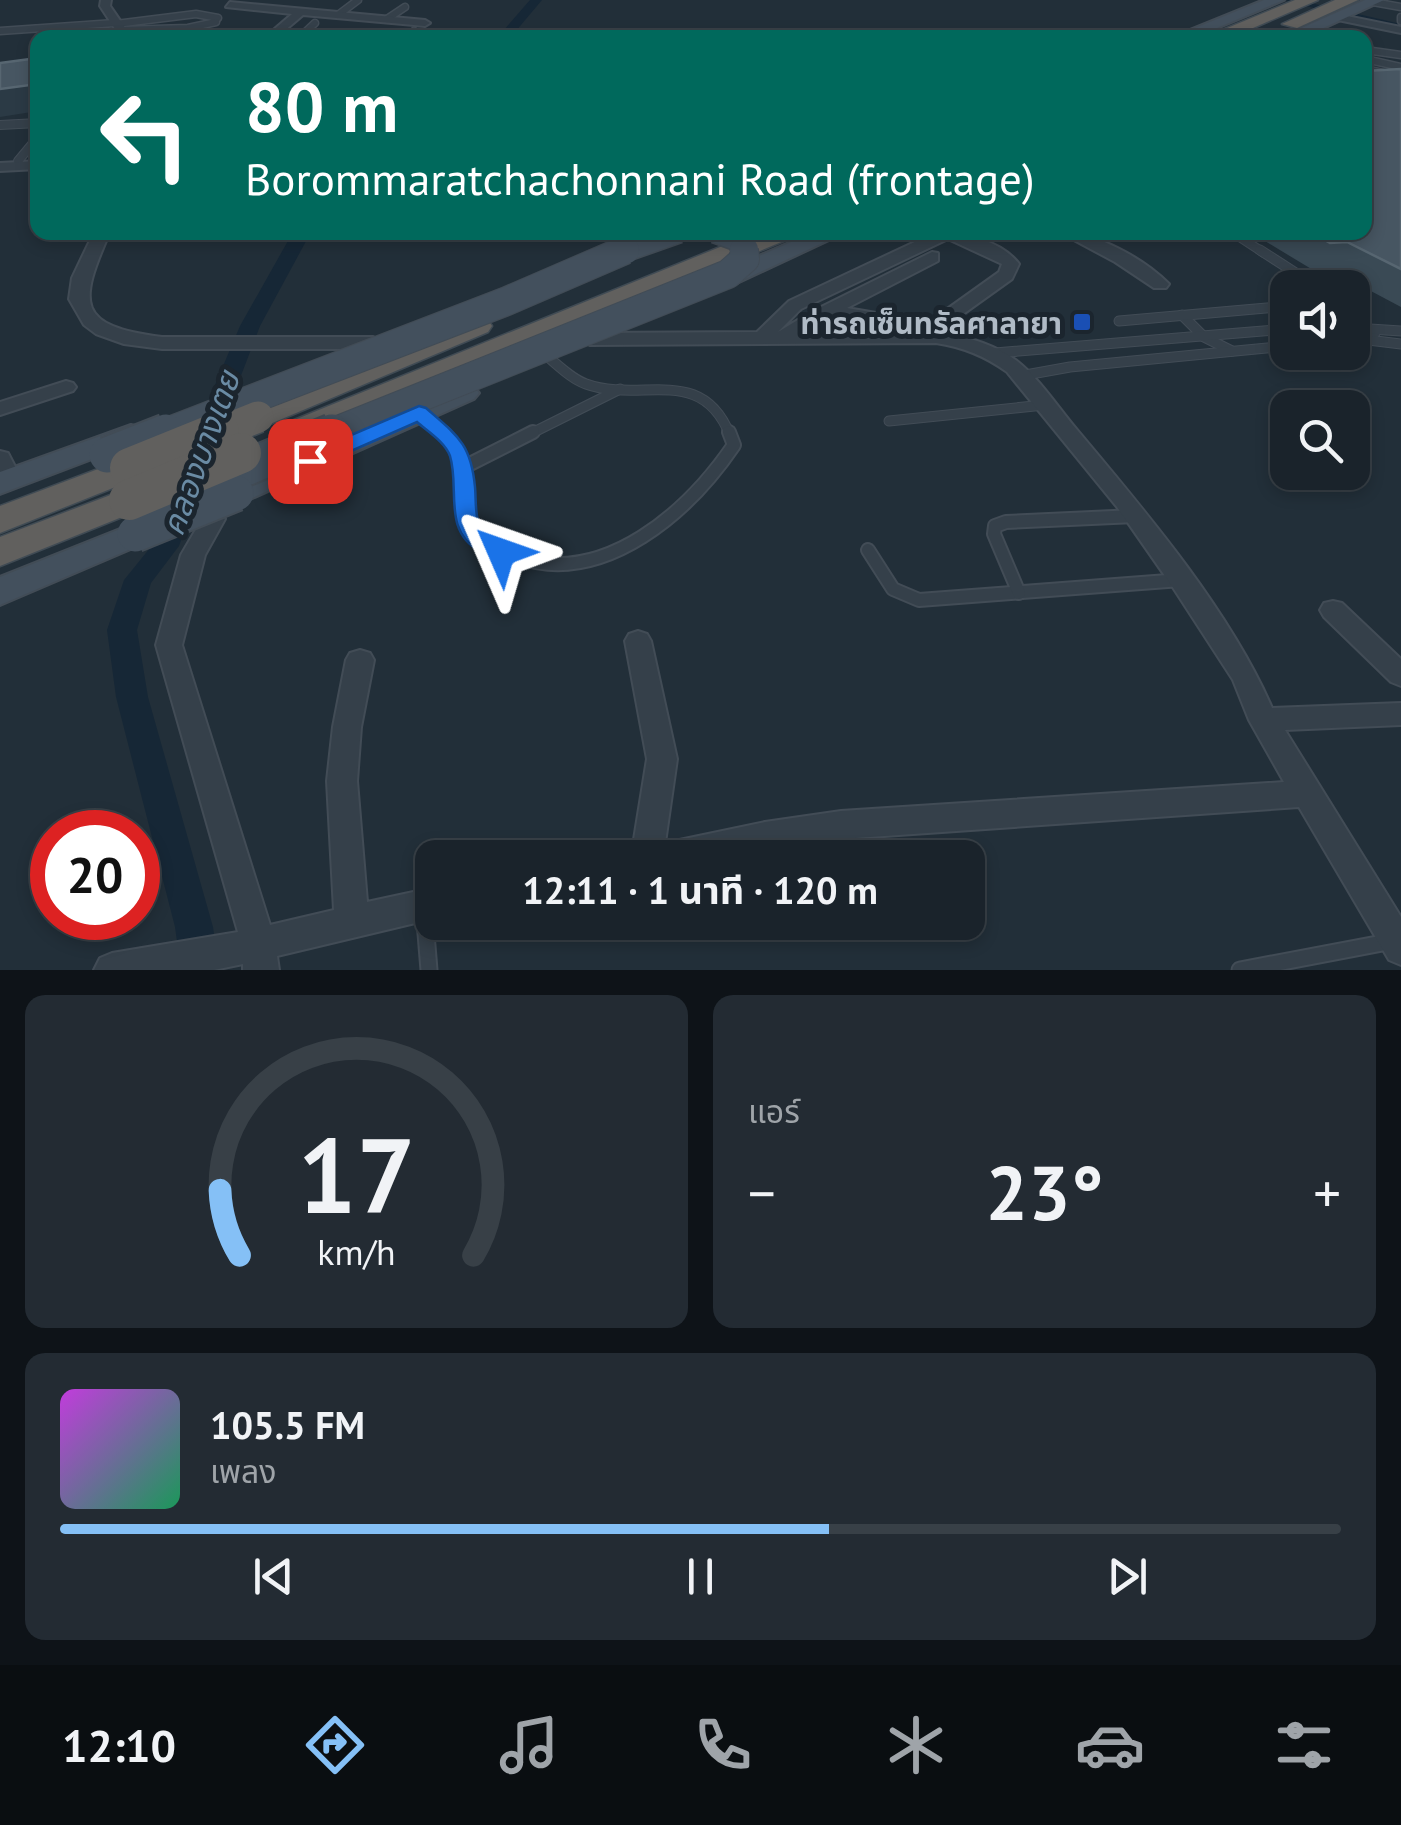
<!DOCTYPE html>
<html lang="th">
<meta charset="utf-8">
<style>
:root{--surface:#1a232b;--page:#232b33;--text:#f1f3f6;--muted:#9fa4a9;--line:#384047;--accent:#85c0f6}
body{margin:0;font-family:"PT Sans","Noto Sans Thai",sans-serif;background:var(--page);color:var(--text);height:100vh;display:flex;flex-direction:column;font-size:38px;white-space:nowrap}
*{box-sizing:border-box;margin:0}
p{font-size:32px;color:var(--muted)}
.icon{flex:none;width:55px;height:55px;fill:none;stroke:currentColor;stroke-width:2;stroke-linecap:round;stroke-linejoin:round}
.map{position:relative;height:970px;overflow:hidden}
.details{display:flex;flex-direction:column;gap:25px;padding:25px;background:#0e1318;flex:1}
.details>*{flex:none}
.banner{position:absolute;left:30px;top:30px;width:1342px;height:210px;border-radius:20px;box-shadow:0 5px 15px #0003,0 0 0 2px var(--line);background:#00695c;color:#fff;overflow:hidden}
.tools{position:absolute;left:1270px;top:270px;display:grid;gap:20px}
.tools a{display:grid;place-items:center;width:100px;height:100px;border-radius:20px;background:var(--surface);box-shadow:0 5px 15px #0003,0 0 0 2px var(--line);font-size:50px}
.speed{position:absolute;left:30px;top:810px;display:flex;gap:20px;font-size:50px;font-weight:700;text-align:center}
.speed>*{display:grid;place-content:center;width:130px;height:130px;border-radius:50%;background:var(--surface);box-shadow:0 5px 15px #0003,0 0 0 2px var(--line);line-height:1}
.speed .limit{border:15px solid #d22;background:#fff;color:#111}
.pin{position:absolute;display:grid;place-items:center;width:85px;height:85px;color:#fff;margin:-42px;border-radius:20px;box-shadow:0 5px 15px #0006}
.me{position:absolute;width:110px;margin:-55px;rotate:313deg;stroke-linejoin:round;filter:drop-shadow(0 0 8px #0008)}
.turn{display:flex;align-items:center;gap:35px;height:210px;padding:0 50px;font-size:45px}
.turn .icon{width:130px;height:130px;stroke-width:2.5}
.turn b{display:block;font-size:70px;line-height:85px}
.big{font-size:75px;font-weight:700;line-height:1.1}
.details .tile{flex:1;display:flex;flex-direction:column;justify-content:center;gap:15px;min-width:0;padding:0 35px;border-radius:20px;background:var(--page)}
.details .dial{align-items:center;gap:0}
.dial svg{height:260px;overflow:visible;fill:none;stroke:var(--line);stroke-width:7;stroke-linecap:round;text-anchor:middle}
.dial text{fill:var(--text);stroke:none}
.song{display:flex;align-items:center;gap:30px}
.cover{width:120px;height:120px;border-radius:15px;background:linear-gradient(135deg,hsl(290 70% 55%),hsl(150 70% 35%))}
.played{height:10px;border-radius:5px;background:linear-gradient(90deg,var(--accent) 60%,var(--line) 60%)}
.keys{display:flex;justify-content:space-around;direction:ltr}
.heat{display:flex;justify-content:space-between;align-items:center;font-size:55px;direction:ltr}
.details .tiles{flex:1;display:grid;gap:25px;grid-template-columns:1fr 1fr}
.tile:last-child{grid-column:span 2}
.trip{position:absolute;left:415px;top:840px;width:570px;height:100px;border-radius:20px;background:var(--surface);box-shadow:0 5px 15px #0003,0 0 0 2px var(--line);font-weight:700;line-height:100px;text-align:center}
.tab-bar{display:flex;height:160px;justify-content:space-around;align-items:center;background:#0a0e11;color:var(--muted)}
.tab-bar .icon{width:70px;height:70px}
.tab-bar .selected{color:var(--accent)}
.tab-bar b{font-size:45px;color:var(--text)}
.map>svg:first-child{display:block}
.lines{fill:none;stroke-linecap:round;stroke-linejoin:round}
.stream{stroke:#162736;stroke-width:4}
.canal{fill:#162736;fill-rule:evenodd}
.service-far4-casing{stroke:#424c56;stroke-width:9}
.service-far3-casing{stroke:#424c56;stroke-width:10}
.service-far2-casing{stroke:#424c56;stroke-width:11}
.service-far1-casing{stroke:#424c56;stroke-width:16}
.service-casing{stroke:#424c56;stroke-width:19}
.minor-casing{stroke:#424c56;stroke-width:4}
.secondary-casing{stroke:#424c56;stroke-width:4}
.trunk-casing{stroke:#404b54;stroke-width:3}
.service-far4{stroke:#35404a;stroke-width:6}
.service-far3{stroke:#35404a;stroke-width:8}
.service-far2{stroke:#35404a;stroke-width:9}
.service-far1{stroke:#35404a;stroke-width:12}
.service{stroke:#35404a;stroke-width:15}
.minor{fill:#35404a;fill-rule:evenodd}
.secondary{fill:#43505d;fill-rule:evenodd}
.trunk{fill:#61605e;fill-rule:evenodd}
.secondary-bridge-far2-casing{stroke:#424c56;stroke-width:24;stroke-linecap:butt}
.secondary-bridge-far1-casing{stroke:#424c56;stroke-width:30;stroke-linecap:butt}
.secondary-bridge-casing{stroke:#424c56;stroke-width:39;stroke-linecap:butt}
.trunk-bridge-far1-casing{stroke:#404b54;stroke-width:34;stroke-linecap:butt}
.trunk-bridge-casing{stroke:#404b54;stroke-width:44;stroke-linecap:butt}
.secondary-bridge-far2{stroke:#43505d;stroke-width:21}
.secondary-bridge-far1{stroke:#43505d;stroke-width:28}
.secondary-bridge{stroke:#43505d;stroke-width:35}
.trunk-bridge-far1{stroke:#61605e;stroke-width:31}
.trunk-bridge{stroke:#61605e;stroke-width:40}
.wall{fill:#3a4a55}
.shaded-wall{fill:#2b3a45}
.building{fill:#475662;stroke:#576671;stroke-width:2.5}
.route{fill:#1a73e8;stroke:#114b97;stroke-width:2.5}
.transit-dot{fill:#1a4fb4;stroke:#1b252e;stroke-width:4}
.labels{text-anchor:middle;dominant-baseline:central;stroke-width:10;stroke-linejoin:round;paint-order:stroke}
.poi-label{font-size:30px;font-weight:bold;fill:#b0bbc6;stroke:#1b252e;text-anchor:end}
.water-label{font-size:32px;font-style:italic;fill:#6a8ba4;stroke:#1b252e}
</style>
<div class="map">
<svg width="1401" height="970" viewBox="0 0 1401 970">
<rect width="100%" height="100%" fill="#222f39"/>
<g class="lines">
<polyline class="stream" points="1289,0 1401,26"/>
<g class="canal">
<polygon points="530,0 542,0 510,38 497,38"/>
<polygon points="293,232 311,232 260,326 222,425 210,432 202,430 198,425 240,326"/>
<polygon points="179,502 192,510 179,546 151,583 137,630 148,697 213,927 219,970 181,970 175,927 116,697 107,630 124,580 154,543 170,504"/>
</g>
<defs>
<g id="service-far4">
<polyline points="1373,2 1401,7"/>
<polyline points="338,15 358,0"/>
<polyline points="1401,17 1401,21"/>
<polyline points="387,19 405,7"/>
<polyline points="116,24 196,14 218,18"/>
<polyline points="121,30 188,28 216,22"/>
<polyline points="0,31 115,23"/>
<polyline points="1303,31 1329,38"/>
<polyline points="299,38 315,23"/>
<polyline points="408,38 414,31"/>
<polyline points="1365,50 1401,55"/>
<polyline points="1365,59 1401,67"/>
<polyline points="1365,69 1401,77"/>
</g>
<g id="service-far3">
<polyline points="0,125 38,123"/>
<polyline points="18,161 38,137"/>
<polyline points="1232,232 1264,253"/>
</g>
<g id="service-far2">
<polyline points="1260,250 1319,288"/>
<polyline points="1182,315 1204,337 1232,351"/>
<polyline points="1119,321 1288,306"/>
<polyline points="1352,324 1375,333 1371,338"/>
<polyline points="1370,329 1401,331"/>
<polyline points="1352,338 1401,344"/>
<polyline points="995,353 1288,329"/>
<path d="M548,357C560,367 572,379 586,384C641,404 701,363 730,435"/>
<polyline points="1020,376 1070,367 1288,346"/>
<polyline points="419,413 446,435"/>
<polyline points="889,421 1044,405"/>
<polyline points="528,435 620,389"/>
</g>
<g id="service-far1">
<path d="M443,432C477,465 452,507 479,538C489,549 505,553 519,558C606,586 689,511 734,445L729,432"/>
<polyline points="462,468 533,432"/>
<polyline points="868,550 893,589 919,600 1181,580"/>
<polyline points="1019,593 994,534 995,526 1006,522 1135,516"/>
</g>
<g id="service">
<polyline points="424,909 429,970"/>
<polyline points="1240,970 1393,941"/>
</g>
<g id="minor">
<polygon points="101,0 111,0 110,6 132,38 121,38 100,6"/>
<polygon points="230,2 425,20 430,23 425,26 303,15 276,38 264,38 292,14 226,7"/>
<polygon points="1337,14 1401,27 1401,33 1333,19"/>
<polygon points="38,161 38,169 0,171 0,163"/>
<path d="M94,232H110C78,304 76,326 162,337H373L382,343L373,349H162L124,344L96,334L84,325L69,299L72,278Z"/>
<path d="M936,232C964,232 1002,241 1019,264L1012,279L938,332C966,336 994,344 1017,361C1040,379 1059,409 1078,431C1146,512 1230,611 1272,708L1401,703V725L1285,730L1401,917V965L1389,960L1299,807L841,839L731,858H631L647,759L625,641L629,634L638,631L647,634L651,641L677,759L665,843L765,822L841,811L1284,782L1249,720L1233,680L1172,586L1117,507L1007,372C985,356 963,347 936,343L590,345L581,339L590,333L757,332L789,301ZM948,239L1002,264L999,272L929,322L847,308L938,261V253L932,252L811,312L778,332L801,309ZM831,316L916,330L807,332Z"/>
<path d="M1059,232C1096,232 1143,258 1169,284L1166,288H1154L1115,262Z"/>
<polygon points="66,381 73,383 76,387 73,391 0,415 0,402"/>
<polygon points="0,451 8,453 22,480 19,485 11,487 0,480"/>
<polygon points="213,511 225,519 205,555 182,645 270,925 334,910 327,781 333,727 346,660 350,653 360,650 370,653 374,660 361,727 357,781 367,902 432,888 432,919 277,956 279,970 243,970 243,964 214,970 94,970 100,958 112,953 238,932 156,645 181,555 205,514"/>
<polygon points="1333,601 1342,603 1401,659 1401,686 1391,682 1324,617 1320,610 1324,603"/>
</g>
<g id="secondary">
<polygon points="1264,0 1284,0 1193,38 1170,38"/>
<polygon points="1365,0 1384,0 1302,38 1279,38"/>
<polygon points="814,232 846,232 724,289 715,291 703,284 706,279"/>
<polygon points="464,384 474,387 479,393 474,399 248,500 236,503 224,500 220,493 224,486"/>
<polygon points="131,425 142,428 146,434 142,440 0,494 0,472"/>
<polygon points="135,523 147,526 152,534 147,542 0,605 0,577"/>
</g>
<g id="trunk">
<polygon points="1295,0 1318,0 1230,38 1203,38"/>
<polygon points="1335,0 1358,0 1297,28 1282,24"/>
<polygon points="757,232 795,232 791,238 301,441 289,445 277,441 271,434 277,427"/>
<polygon points="477,317 488,320 492,326 488,332 270,424 258,427 246,424 241,417 246,410"/>
<polygon points="130,457 143,460 148,468 143,476 0,533 0,506"/>
<polygon points="129,488 142,491 148,500 142,509 0,566 0,537"/>
</g>
</defs>
<use href="#service-far4" class="service-far4-casing"/>
<use href="#service-far3" class="service-far3-casing"/>
<use href="#service-far2" class="service-far2-casing"/>
<use href="#service-far1" class="service-far1-casing"/>
<use href="#service" class="service-casing"/>
<use href="#minor" class="minor-casing"/>
<use href="#secondary" class="secondary-casing"/>
<use href="#trunk" class="trunk-casing"/>
<use href="#service-far4" class="service-far4"/>
<use href="#service-far3" class="service-far3"/>
<use href="#service-far2" class="service-far2"/>
<use href="#service-far1" class="service-far1"/>
<use href="#service" class="service"/>
<use href="#minor" class="minor"/>
<use href="#secondary" class="secondary"/>
<use href="#trunk" class="trunk"/>
<defs>
<g id="secondary-bridge-far2">
<polyline points="715,232 737,240 745,253"/>
<polyline points="619,253 679,232"/>
</g>
<g id="secondary-bridge-far1">
<polyline points="159,435 507,301 625,250"/>
<polyline points="326,435 728,274 745,259 744,250"/>
</g>
<g id="secondary-bridge">
<polyline points="107,455 166,432"/>
<polyline points="217,480 332,432"/>
<polyline points="135,534 236,493"/>
</g>
<polyline id="trunk-bridge-far1" points="213,435 258,417"/>
<g id="trunk-bridge">
<polyline points="130,468 219,432"/>
<polyline points="129,500 241,453"/>
</g>
</defs>
<use href="#secondary-bridge-far2" class="secondary-bridge-far2-casing"/>
<use href="#secondary-bridge-far1" class="secondary-bridge-far1-casing"/>
<use href="#secondary-bridge" class="secondary-bridge-casing"/>
<use href="#trunk-bridge-far1" class="trunk-bridge-far1-casing"/>
<use href="#trunk-bridge" class="trunk-bridge-casing"/>
<use href="#secondary-bridge-far2" class="secondary-bridge-far2"/>
<use href="#secondary-bridge-far1" class="secondary-bridge-far1"/>
<use href="#secondary-bridge" class="secondary-bridge"/>
<use href="#trunk-bridge-far1" class="trunk-bridge-far1"/>
<use href="#trunk-bridge" class="trunk-bridge"/>
</g>
<polygon class="wall" points="1401,69 1401,307 1335,272 1318,273 1250,232 1365,232"/>
<polygon class="shaded-wall" points="38,84 38,111 0,117 0,89"/>
<g class="building">
<polygon points="38,58 38,84 0,89 0,63"/>
<polygon points="1401,69 1401,269 1347,242 1330,243 1311,232 1365,232 1365,71"/>
</g>
<path class="route" d="M419,406L426,408C458,436 471,444 475,487C476,497 475,511 478,520C485,537 504,539 513,552L510,558C498,561 491,557 480,551C442,531 460,488 450,456C445,442 427,431 417,422L317,466H302L298,461L302,456Z"/>
<rect class="transit-dot" x="1072" y="312" width="20" height="20" rx="5"/>
<g class="labels">
<g class="poi-label">
<text x="1062" y="322">ท่ารถเซ็นทรัลศาลายา</text>
</g>
<g class="water-label">
<text transform="translate(200 453) rotate(-70)">คลองบางเตย</text>
</g>
</g>
</svg>
<div class="tools">
<a><svg class="icon" aria-label="sound" viewBox="0 0 24 24"><path d="M4 9h4l5-4v14l-5-4H4zM17 9q2 3 0 6"/></svg></a>
<a><svg class="icon" aria-label="search" viewBox="0 0 24 24"><circle cx="10" cy="10" r="6"/><path d="M15 15l6 6"/></svg></a>
</div>
<div class="speed"><div class="limit">20</div></div>
<div class="pin" style="left:310px;top:461px;background:#d93025"><svg class="icon" aria-label="arrive" viewBox="0 0 24 24"><path d="M6 21V4h12l-3 4 3 4H6"/></svg></div>
<svg class="me" style="left:501px;top:552px" viewBox="-20 -20 40 40"><path d="M0-17L14 15 0 8-14 15z" fill="#1a73e8" stroke="#fff" stroke-width="4"/></svg>
<div class="trip">12:11 · 1 นาที · 120 m</div>
<div class="banner">
<div class="turn"><svg class="icon" aria-label="left" viewBox="0 0 24 24"><path d="M17 20v-9H6M10 6l-5 5 5 5"/></svg><div><b>80 m</b>Borommaratchachonnani Road (frontage)</div></div>
</div>
</div>
<section class="details">
<div class="tiles">
<div class="tile dial"><svg viewBox="0 0 100 80">
<path d="M14 69A42 42 0 1 1 86 69"/>
<path d="M14 69A42 42 0 0 1 8 49" stroke="#85c0f6"/>
<text x="50" y="56" font-size="32" font-weight="700">17</text>
<text x="50" y="72" font-size="11">km/h</text>
</svg></div>
<div class="tile"><p>แอร์</p>
<div class="heat"><a>−</a><b class="big">23°</b><a>+</a></div>
</div>
<div class="tile">
<div class="song"><i class="cover"></i><div><b>105.5 FM</b><p>เพลง</p></div></div>
<div class="played"></div>
<div class="keys"><svg class="icon" aria-label="previous" viewBox="0 0 24 24"><path d="M18 5L8 12l10 7zM5 5v14"/></svg><svg class="icon" aria-label="pause" viewBox="0 0 24 24"><path d="M8 5v14M16 5v14"/></svg><svg class="icon" aria-label="next" viewBox="0 0 24 24"><path d="M6 5l10 7-10 7zM19 5v14"/></svg></div>
</div>
</div>
</section>
<nav class="tab-bar">
<b>12:10</b>
<svg class="icon selected" aria-label="directions" viewBox="0 0 24 24"><path d="M12 3l9 9-9 9-9-9zM9 14v-3h6M13 9l2 2-2 2"/></svg>
<svg class="icon" aria-label="music" viewBox="0 0 24 24"><path d="M9 18V5l10-2v13"/><circle cx="6" cy="18" r="3"/><circle cx="16" cy="16" r="3"/></svg>
<svg class="icon" aria-label="phone" viewBox="0 0 24 24"><path d="M5 4h4l2 5-3 2q2 4 5 5l2-3 5 2v4C11 20 4 13 5 4z"/></svg>
<svg class="icon" aria-label="climate" viewBox="0 0 24 24"><path d="M12 3v18M4 7l16 10M4 17L20 7"/></svg>
<svg class="icon" aria-label="car" viewBox="0 0 24 24"><path d="M5 17H2v-5l4-1 3-4h7l3 4 3 1v5h-3M9 17h6M6 11h13"/><circle cx="7" cy="17" r="2"/><circle cx="17" cy="17" r="2"/></svg>
<svg class="icon" aria-label="filters" viewBox="0 0 24 24"><path d="M4 7h16M4 17h16"/><circle cx="9" cy="7" r="2"/><circle cx="15" cy="17" r="2"/></svg>
</nav>
